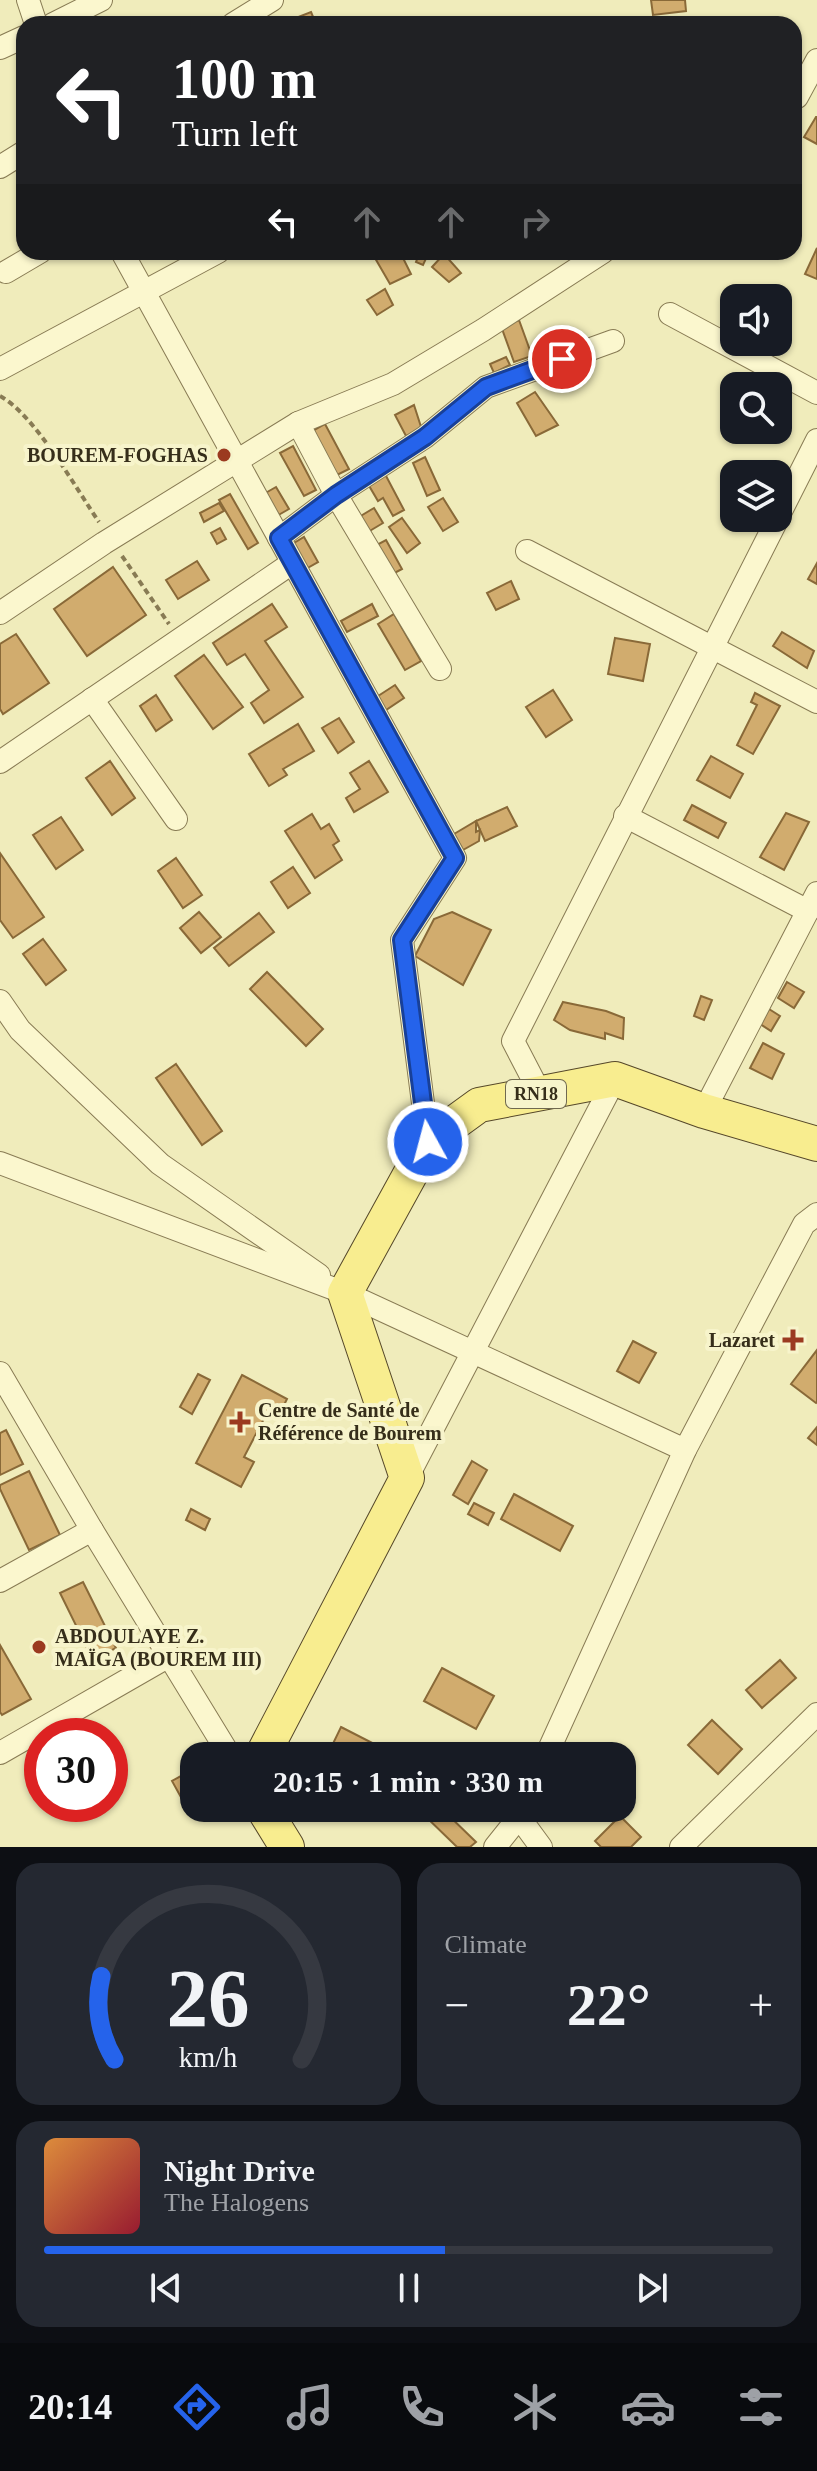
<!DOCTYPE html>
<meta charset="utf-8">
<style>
:root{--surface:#171b24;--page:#242831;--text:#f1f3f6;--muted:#9ea1a6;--line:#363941;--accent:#2563eb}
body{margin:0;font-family:"Times New Roman",serif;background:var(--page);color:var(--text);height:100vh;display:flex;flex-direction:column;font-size:30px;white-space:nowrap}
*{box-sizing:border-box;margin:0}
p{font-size:26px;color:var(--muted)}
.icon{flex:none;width:44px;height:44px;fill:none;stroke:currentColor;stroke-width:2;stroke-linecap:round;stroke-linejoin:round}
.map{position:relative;height:1847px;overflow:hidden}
.sheet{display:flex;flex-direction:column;gap:16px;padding:16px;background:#0d0f14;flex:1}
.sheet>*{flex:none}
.banner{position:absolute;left:16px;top:16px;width:786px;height:244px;border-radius:24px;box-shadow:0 2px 6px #0004;background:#202124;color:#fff;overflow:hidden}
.buttons{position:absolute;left:720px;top:284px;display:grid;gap:16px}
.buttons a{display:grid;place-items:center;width:72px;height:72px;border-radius:16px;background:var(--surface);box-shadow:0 2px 6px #0004;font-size:40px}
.speed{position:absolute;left:24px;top:1718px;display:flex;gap:16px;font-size:40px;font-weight:700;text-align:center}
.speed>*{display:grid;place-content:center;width:104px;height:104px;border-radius:50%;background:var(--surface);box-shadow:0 2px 6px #0004;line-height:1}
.speed .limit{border:12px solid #d22;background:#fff;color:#111}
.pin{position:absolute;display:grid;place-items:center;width:68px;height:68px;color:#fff;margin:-34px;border:4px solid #fff;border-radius:50%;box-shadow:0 2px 8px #0007}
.me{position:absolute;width:88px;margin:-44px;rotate:353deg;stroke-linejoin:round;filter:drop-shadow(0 0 6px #0008)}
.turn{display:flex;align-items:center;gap:28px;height:168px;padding:0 24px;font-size:36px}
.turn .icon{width:104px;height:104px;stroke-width:2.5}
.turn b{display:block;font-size:56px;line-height:68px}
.lanes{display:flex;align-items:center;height:76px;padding:0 24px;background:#0003;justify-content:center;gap:40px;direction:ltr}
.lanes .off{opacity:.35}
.big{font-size:60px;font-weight:700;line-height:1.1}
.sheet .card{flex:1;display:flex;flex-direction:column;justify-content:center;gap:12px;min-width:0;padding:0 28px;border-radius:24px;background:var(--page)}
.sheet .dial{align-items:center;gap:0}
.dial svg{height:208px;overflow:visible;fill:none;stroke:var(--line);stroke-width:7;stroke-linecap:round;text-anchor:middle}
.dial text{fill:var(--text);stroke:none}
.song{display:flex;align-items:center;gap:24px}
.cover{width:96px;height:96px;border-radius:12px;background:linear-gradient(135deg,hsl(30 70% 55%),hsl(350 70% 35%))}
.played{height:8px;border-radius:4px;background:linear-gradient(90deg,var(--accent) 55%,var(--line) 55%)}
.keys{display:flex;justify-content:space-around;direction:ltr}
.heat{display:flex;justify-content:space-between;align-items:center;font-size:44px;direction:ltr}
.sheet .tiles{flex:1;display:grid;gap:16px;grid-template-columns:1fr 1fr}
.card:last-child{grid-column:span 2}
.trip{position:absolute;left:180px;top:1742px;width:456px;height:80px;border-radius:24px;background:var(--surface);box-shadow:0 2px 6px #0004;font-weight:700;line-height:80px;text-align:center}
.menu{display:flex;height:128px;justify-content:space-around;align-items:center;background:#090b0e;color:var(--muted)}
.menu .icon{width:56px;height:56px}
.menu .on{color:var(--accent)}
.menu b{font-size:36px;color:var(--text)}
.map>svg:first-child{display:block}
.building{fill:#d1ac6e;stroke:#896938;stroke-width:2}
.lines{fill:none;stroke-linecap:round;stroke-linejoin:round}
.minor-casing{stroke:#887b54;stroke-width:24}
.primary-casing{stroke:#554729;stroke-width:36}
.path{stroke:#887b54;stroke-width:4;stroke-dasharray:6 4;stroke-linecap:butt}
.minor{stroke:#fbf7ce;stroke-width:22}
.primary{stroke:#f8ed8f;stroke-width:34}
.route-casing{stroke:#184099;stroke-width:20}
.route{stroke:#2563eb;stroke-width:14}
.poi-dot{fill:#9b3a20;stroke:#f7f4cb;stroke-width:3}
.labels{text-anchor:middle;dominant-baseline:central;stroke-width:8;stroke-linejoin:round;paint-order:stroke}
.shield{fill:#f7f4cb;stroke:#70694f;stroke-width:2}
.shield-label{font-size:18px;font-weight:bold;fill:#362e1a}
.poi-label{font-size:20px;font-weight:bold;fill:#362e1a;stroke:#f7f4cb;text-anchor:end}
</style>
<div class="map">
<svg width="817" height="1847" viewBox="0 0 817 1847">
<rect width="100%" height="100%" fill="#f0ecbb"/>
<g class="building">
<polygon points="651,0 685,0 686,11 653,15"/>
<polygon points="311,12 316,24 295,24 293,19"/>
<polygon points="816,117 817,117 817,144 804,137"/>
<polygon points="817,248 817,279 805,274"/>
<polygon points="385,252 400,252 411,274 390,284 375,258"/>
<polygon points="420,252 429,252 423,265 416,262"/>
<polygon points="444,254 461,273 449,282 432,267"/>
<polygon points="385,289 393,305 377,315 367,300"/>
<polygon points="519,320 532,356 514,362 501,326"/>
<polygon points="506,357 510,365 494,373 490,364"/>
<polygon points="535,392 558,425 536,436 517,403"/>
<polygon points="414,405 422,430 406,436 395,415"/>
<polygon points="325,424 349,469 335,476 311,432"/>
<polygon points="293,446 316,490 304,496 280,453"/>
<polygon points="425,457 440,490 427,496 413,463"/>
<polygon points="385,474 404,510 393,516 383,498 378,501 368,484"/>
<polygon points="276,487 289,509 275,517 262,495"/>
<polygon points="230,494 258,543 248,549 219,500"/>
<polygon points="443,498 458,522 443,531 428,507"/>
<polygon points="219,503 224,511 204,522 200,513"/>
<polygon points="374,508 383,523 368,532 359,517"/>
<polygon points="402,518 420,543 407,553 389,527"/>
<polygon points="220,528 226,539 217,544 211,533"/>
<polygon points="304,537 318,562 304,570 289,546"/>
<polygon points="386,540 402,569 389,576 373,547"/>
<polygon points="197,561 209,580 178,599 166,580"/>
<polygon points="817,563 817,584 808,579"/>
<polygon points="113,567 146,615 87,656 54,609"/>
<polygon points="511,581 519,599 496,610 487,593"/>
<polygon points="272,604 287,627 265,641 303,697 264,723 251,703 269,690 245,654 227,665 213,643"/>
<polygon points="372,604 378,616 347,632 341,621"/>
<polygon points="394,614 421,661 405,670 378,624"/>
<polygon points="782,632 814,651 807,668 773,646"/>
<polygon points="16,634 49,683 3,714 0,709 0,644"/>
<polygon points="615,638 650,644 643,681 608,674"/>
<polygon points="204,655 243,707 213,729 175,676"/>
<polygon points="395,685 404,698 383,712 375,698"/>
<polygon points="553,690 572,720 546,737 526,707"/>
<polygon points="755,693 780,706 753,754 737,745 757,705 751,702"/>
<polygon points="156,695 172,720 156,731 140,706"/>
<polygon points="339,718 354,742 338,753 322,728"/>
<polygon points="298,724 314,751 283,769 287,775 269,786 249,754"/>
<polygon points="711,756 743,774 730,798 697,780"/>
<polygon points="110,761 135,798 112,815 86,778"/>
<polygon points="369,761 388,792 354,812 346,798 360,789 350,773"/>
<polygon points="692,805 726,823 718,838 684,820"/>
<polygon points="507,807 517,826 485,841 476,821"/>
<polygon points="786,813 809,822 784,870 760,857"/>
<polygon points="312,814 321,829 329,824 339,841 333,845 342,860 315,878 285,831"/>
<polygon points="61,817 83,850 56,869 33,835"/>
<polygon points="476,821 476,832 480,830 479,841 463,850 454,834"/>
<polygon points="0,853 44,917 13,938 0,920"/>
<polygon points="176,858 202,895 183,908 158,871"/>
<polygon points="293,867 310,893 288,908 271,882"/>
<polygon points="199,912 221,937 201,953 180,928"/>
<polygon points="452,912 491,930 463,985 415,956 434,919"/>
<polygon points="259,913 274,932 229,966 214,948"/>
<polygon points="43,939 66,970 46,985 23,954"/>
<polygon points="267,972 323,1029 306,1046 250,989"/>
<polygon points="787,982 804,992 794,1008 778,998"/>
<polygon points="701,996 712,1000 704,1020 694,1016"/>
<polygon points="563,1002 606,1011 624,1018 623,1039 605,1033 605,1039 570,1030 554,1020"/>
<polygon points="769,1009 780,1016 771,1031 760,1024"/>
<polygon points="763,1043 784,1054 772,1079 750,1068"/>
<polygon points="176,1064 222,1131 202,1145 156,1078"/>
<polygon points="633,1341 656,1353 639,1383 617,1371"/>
<polygon points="817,1350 817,1402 816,1403 791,1384"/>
<polygon points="198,1374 210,1380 192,1414 180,1407"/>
<polygon points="242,1375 287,1399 278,1417 268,1411 244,1457 254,1462 241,1487 196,1463"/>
<polygon points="817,1427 817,1445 808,1438"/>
<polygon points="6,1430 23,1464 0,1475 0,1433"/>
<polygon points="472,1461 487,1470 468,1504 453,1495"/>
<polygon points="29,1471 60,1535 29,1550 0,1489 0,1485"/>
<polygon points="514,1494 573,1526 560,1551 501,1519"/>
<polygon points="474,1503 494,1513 488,1525 468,1514"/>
<polygon points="191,1509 210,1519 205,1530 186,1520"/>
<polygon points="83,1582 116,1648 93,1660 60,1593"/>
<polygon points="0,1645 31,1699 2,1715 0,1712"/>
<polygon points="780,1660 796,1678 762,1708 746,1690"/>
<polygon points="442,1668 494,1696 476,1729 424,1701"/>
<polygon points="712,1720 742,1749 718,1774 688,1745"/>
<polygon points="341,1727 386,1750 383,1756 327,1756"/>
<polygon points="190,1771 194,1779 194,1807 188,1810 172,1781"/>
<polygon points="427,1808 441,1808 476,1842 470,1847 457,1847 422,1813"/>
<polygon points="620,1816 641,1837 631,1847 601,1847 595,1841"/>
</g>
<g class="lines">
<defs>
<g id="minor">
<polyline points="28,0 36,24"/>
<polyline points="53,24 101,0"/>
<polyline points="233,24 272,0"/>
<polyline points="0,48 24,37"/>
<polyline points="797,97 817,60"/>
<polyline points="0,167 24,152"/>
<polyline points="122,252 455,858 402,940 428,1142"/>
<polyline points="6,272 40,252"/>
<polyline points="670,314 817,393"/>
<polyline points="0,369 218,252"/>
<polyline points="298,423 336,495 440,669"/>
<polyline points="778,517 817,440"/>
<polyline points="279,538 336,495 425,437 486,387 613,341"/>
<polyline points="527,551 817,702"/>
<polyline points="0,613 104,543 298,423 393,384 483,330 603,252"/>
<polyline points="92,699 176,819"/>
<polyline points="0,762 292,563"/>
<polyline points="625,816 808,911"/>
<polyline points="0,1001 20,1030 160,1164 319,1275"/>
<polyline points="540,1093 513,1041 778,518"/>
<polyline points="704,1111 817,893"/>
<polyline points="0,1163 345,1293 685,1450"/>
<polyline points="0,1373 92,1530 230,1756"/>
<polyline points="407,1478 615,1079"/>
<polyline points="0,1581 92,1530"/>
<polyline points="0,1753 169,1656"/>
<polyline points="546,1756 685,1450 804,1224 817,1214"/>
<polyline points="519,1817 541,1847"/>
<polyline points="495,1847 519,1817 523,1808"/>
<polyline points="681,1847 817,1714"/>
</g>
<g id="primary">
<polyline points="262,1756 407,1478 345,1293 428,1142 479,1105 615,1079 704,1111 817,1144"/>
<polyline points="263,1808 287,1847"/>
</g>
</defs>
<use href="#minor" class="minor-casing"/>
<use href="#primary" class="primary-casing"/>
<g class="path">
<path d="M0,396C35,415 75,487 99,522"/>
<polyline points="122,556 169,624"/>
</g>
<use href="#minor" class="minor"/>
<use href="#primary" class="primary"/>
</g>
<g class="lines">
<defs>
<polyline id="route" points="428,1142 402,940 455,858 279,538 336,495 425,437 486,387 562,359"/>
</defs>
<use href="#route" class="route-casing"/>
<use href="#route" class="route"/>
</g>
<g class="poi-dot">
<circle cx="224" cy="455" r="8"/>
<path d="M789 1328h8v8h8v8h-8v8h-8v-8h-8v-8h8z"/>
<path d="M236 1410h8v8h8v8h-8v8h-8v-8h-8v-8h8z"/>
<circle cx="39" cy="1647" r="8"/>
</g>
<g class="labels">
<rect class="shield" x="506" y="1080" width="60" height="28" rx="6"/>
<g class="shield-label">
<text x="536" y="1094">RN18</text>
</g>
<g class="poi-label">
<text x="208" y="455">BOUREM-FOGHAS</text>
<text x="775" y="1340">Lazaret</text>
<text x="258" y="1410" text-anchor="start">Centre de Santé de<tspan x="258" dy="23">Référence de Bourem</tspan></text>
<text x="55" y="1636" text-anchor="start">ABDOULAYE Z.<tspan x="55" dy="23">MAÏGA (BOUREM III)</tspan></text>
</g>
</g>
</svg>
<div class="buttons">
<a><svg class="icon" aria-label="sound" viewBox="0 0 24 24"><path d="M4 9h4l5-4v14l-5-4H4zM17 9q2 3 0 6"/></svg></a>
<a><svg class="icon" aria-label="search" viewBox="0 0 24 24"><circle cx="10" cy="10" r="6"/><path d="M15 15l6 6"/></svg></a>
<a><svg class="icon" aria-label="layers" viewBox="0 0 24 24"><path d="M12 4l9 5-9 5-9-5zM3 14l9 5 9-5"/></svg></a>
</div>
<div class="speed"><div class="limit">30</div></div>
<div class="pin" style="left:562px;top:359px;background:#d93025"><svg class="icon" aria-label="arrive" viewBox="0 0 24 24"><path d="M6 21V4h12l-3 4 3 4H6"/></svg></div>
<svg class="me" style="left:428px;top:1142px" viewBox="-20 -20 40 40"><circle r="17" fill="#2563eb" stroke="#fff" stroke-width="3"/><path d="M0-11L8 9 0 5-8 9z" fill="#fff"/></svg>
<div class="trip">20:15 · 1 min · 330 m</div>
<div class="banner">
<div class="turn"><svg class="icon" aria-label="left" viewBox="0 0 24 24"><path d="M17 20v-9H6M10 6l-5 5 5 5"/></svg><div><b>100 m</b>Turn left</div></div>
<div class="lanes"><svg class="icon" aria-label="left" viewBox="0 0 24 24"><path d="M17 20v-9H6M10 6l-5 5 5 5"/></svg><svg class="icon off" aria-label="ahead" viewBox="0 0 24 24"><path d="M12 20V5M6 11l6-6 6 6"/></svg><svg class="icon off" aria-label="ahead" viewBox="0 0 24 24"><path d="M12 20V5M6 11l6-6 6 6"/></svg><svg class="icon off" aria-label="right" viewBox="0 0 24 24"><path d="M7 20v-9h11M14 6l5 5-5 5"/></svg></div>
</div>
</div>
<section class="sheet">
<div class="tiles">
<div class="card dial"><svg viewBox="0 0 100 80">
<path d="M14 69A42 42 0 1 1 86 69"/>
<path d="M14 69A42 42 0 0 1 9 37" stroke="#2563eb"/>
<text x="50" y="56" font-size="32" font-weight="700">26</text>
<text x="50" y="72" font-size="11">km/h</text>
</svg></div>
<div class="card"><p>Climate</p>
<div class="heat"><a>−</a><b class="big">22°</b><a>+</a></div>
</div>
<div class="card">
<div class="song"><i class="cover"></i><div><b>Night Drive</b><p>The Halogens</p></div></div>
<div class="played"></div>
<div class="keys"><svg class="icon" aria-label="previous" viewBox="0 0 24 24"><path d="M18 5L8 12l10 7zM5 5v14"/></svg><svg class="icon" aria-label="pause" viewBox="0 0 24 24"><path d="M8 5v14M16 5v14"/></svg><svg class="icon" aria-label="next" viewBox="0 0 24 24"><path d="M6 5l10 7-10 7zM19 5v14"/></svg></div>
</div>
</div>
</section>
<nav class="menu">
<b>20:14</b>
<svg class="icon on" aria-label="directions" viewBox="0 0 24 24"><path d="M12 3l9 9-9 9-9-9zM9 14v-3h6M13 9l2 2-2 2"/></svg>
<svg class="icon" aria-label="music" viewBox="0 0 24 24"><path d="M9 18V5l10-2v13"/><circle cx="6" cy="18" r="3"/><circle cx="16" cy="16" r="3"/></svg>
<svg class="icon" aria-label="phone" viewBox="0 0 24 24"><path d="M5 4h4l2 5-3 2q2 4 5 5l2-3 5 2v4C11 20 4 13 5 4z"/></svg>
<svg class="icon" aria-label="climate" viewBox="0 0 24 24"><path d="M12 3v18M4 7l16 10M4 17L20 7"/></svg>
<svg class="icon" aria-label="car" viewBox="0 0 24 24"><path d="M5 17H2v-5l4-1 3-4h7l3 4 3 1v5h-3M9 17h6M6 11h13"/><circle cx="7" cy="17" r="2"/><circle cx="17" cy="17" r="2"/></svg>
<svg class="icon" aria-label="filters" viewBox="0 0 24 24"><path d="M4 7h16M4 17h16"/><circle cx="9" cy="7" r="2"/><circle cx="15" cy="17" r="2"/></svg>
</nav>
